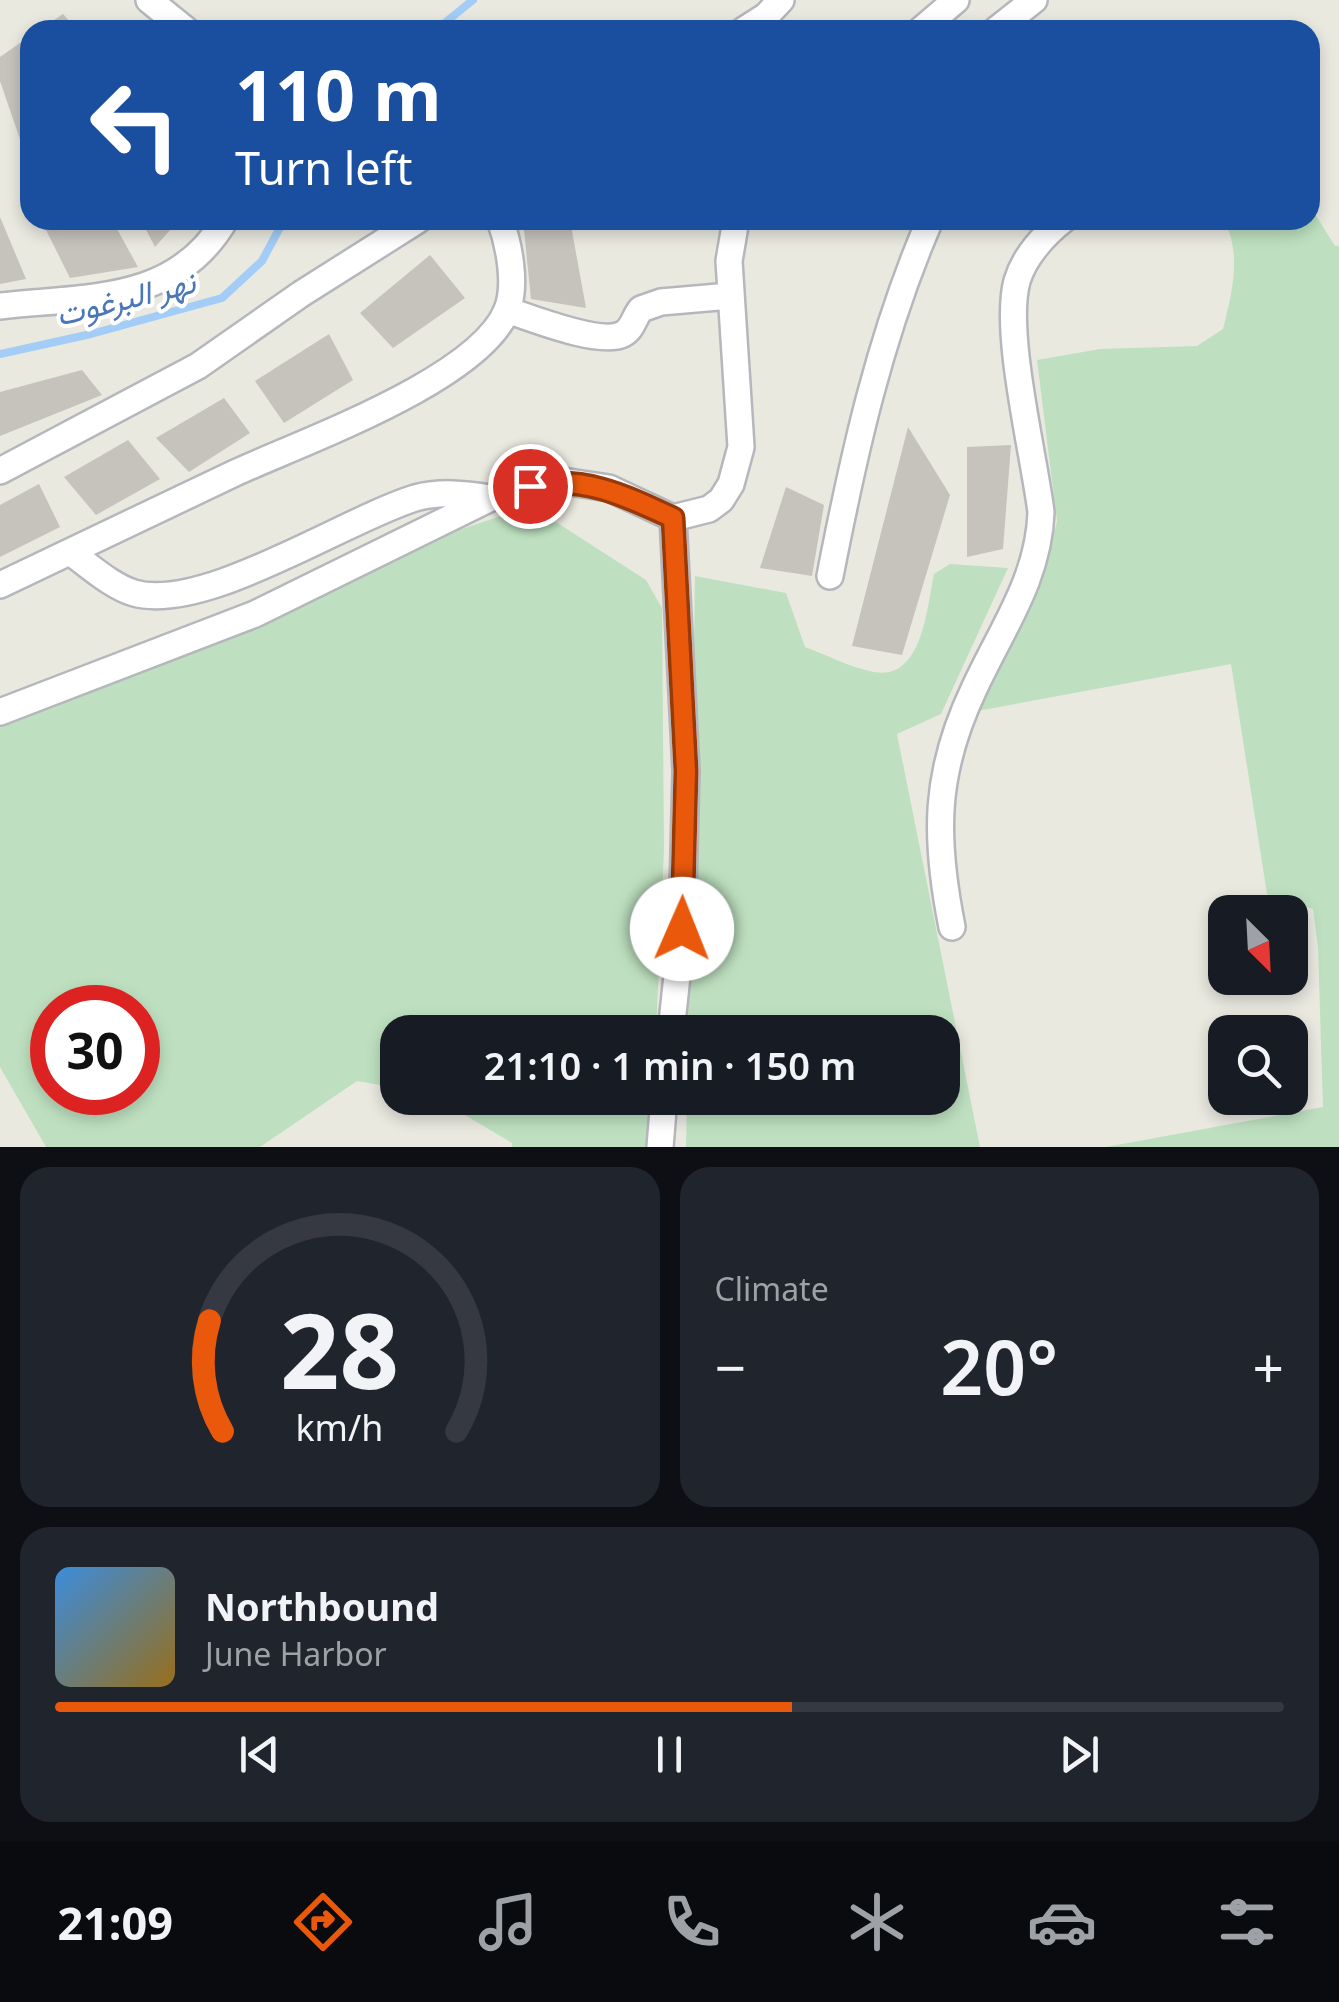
<!DOCTYPE html>
<meta charset="utf-8">
<style>
:root{--surface:#171b24;--page:#20242c;--text:#f1f3f6;--muted:#9ea1a6;--line:#363941;--accent:#ea580c}
body{margin:0;font-family:"Noto Sans",Vazirmatn,sans-serif;background:var(--page);color:var(--text);height:100vh;display:flex;flex-direction:column;font-size:38px;white-space:nowrap}
*{box-sizing:border-box;margin:0}
p{font-size:32px;color:var(--muted)}
.icon{flex:none;width:55px;height:55px;fill:none;stroke:currentColor;stroke-width:2;stroke-linecap:round;stroke-linejoin:round}
.map{position:relative;height:1147px;overflow:hidden}
.side{display:flex;flex-direction:column;gap:20px;padding:20px;background:#0d0f14;flex:1}
.side>*{flex:none}
.banner{position:absolute;left:20px;top:20px;width:1300px;height:210px;border-radius:30px;box-shadow:0 5px 15px #0003;background:#1a4fa0;color:#fff;overflow:hidden}
.needle{width:65px;rotate:156deg}
.controls{position:absolute;left:1208px;top:895px;display:grid;gap:20px}
.controls a{display:grid;place-items:center;width:100px;height:100px;border-radius:20px;background:var(--surface);box-shadow:0 5px 15px #0003;font-size:50px}
.speed{position:absolute;left:30px;top:985px;display:flex;gap:20px;font-size:50px;font-weight:700;text-align:center}
.speed>*{display:grid;place-content:center;width:130px;height:130px;border-radius:50%;background:var(--surface);box-shadow:0 5px 15px #0003;line-height:1}
.speed .limit{border:15px solid #d22;background:#fff;color:#111}
.pin{position:absolute;display:grid;place-items:center;width:85px;height:85px;color:#fff;margin:-42px;border:5px solid #fff;border-radius:50%;box-shadow:0 2px 10px #0007}
.me{position:absolute;width:110px;margin:-55px;rotate:1deg;stroke-linejoin:round;filter:drop-shadow(0 0 8px #0008)}
.turn{display:flex;align-items:center;gap:35px;height:210px;padding:0 50px;font-size:45px}
.turn .icon{width:130px;height:130px;stroke-width:2.5}
.turn b{display:block;font-size:70px;line-height:85px}
.big{font-size:75px;font-weight:600;line-height:1.1}
.side .card{flex:1;display:flex;flex-direction:column;justify-content:center;gap:15px;min-width:0;padding:0 35px;border-radius:30px;background:var(--page)}
.side .dial{align-items:center;gap:0}
.dial svg{height:260px;overflow:visible;fill:none;stroke:var(--line);stroke-width:7;stroke-linecap:round;text-anchor:middle}
.dial text{fill:var(--text);stroke:none}
.song{display:flex;align-items:center;gap:30px}
.cover{width:120px;height:120px;border-radius:15px;background:linear-gradient(135deg,hsl(210 70% 55%),hsl(40 70% 35%))}
.played{height:10px;border-radius:5px;background:linear-gradient(90deg,var(--accent) 60%,var(--line) 60%)}
.keys{display:flex;justify-content:space-around;direction:ltr}
.heat{display:flex;justify-content:space-between;align-items:center;font-size:55px;direction:ltr}
.side .tiles{flex:1;display:grid;gap:20px;grid-template-columns:1fr 1fr}
.card:last-child{grid-column:span 2}
.trip{position:absolute;left:380px;top:1015px;width:580px;height:100px;border-radius:30px;background:var(--surface);box-shadow:0 5px 15px #0003;font-weight:600;line-height:100px;text-align:center}
.tab-bar{display:flex;height:160px;justify-content:space-around;align-items:center;background:#090b0e;color:var(--muted)}
.tab-bar .icon{width:70px;height:70px}
.tab-bar .on{color:var(--accent)}
.tab-bar b{font-size:45px;color:var(--text)}
.map>svg:first-child{display:block}
.green{fill:#bee0c0;fill-rule:evenodd}
.lines{fill:none;stroke-linecap:round;stroke-linejoin:round}
.stream{stroke:#a3cdf7;stroke-width:8}
.building{fill:#c6c2bc}
.minor-casing{stroke:#b5b7bc;stroke-width:30}
.minor{stroke:#fff;stroke-width:25}
.route-casing{stroke:#983908;stroke-width:25}
.route{stroke:#ea580c;stroke-width:18}
.labels{text-anchor:middle;dominant-baseline:central;stroke-width:8;stroke-linejoin:round;paint-order:stroke}
.water-label{font-size:32px;font-style:italic;fill:#4977b7;stroke:#fff}
</style>
<div class="map">
<svg width="1339" height="1147" viewBox="0 0 1339 1147">
<rect width="100%" height="100%" fill="#eae9e0"/>
<g class="green">
<path d="M1310,206L1335,246H1339V1147H1106L1323,1107L1318,947L1313,909L1267,894L1231,664L977,711L1046,566L1057,521L1037,360L1100,349L1197,346L1223,329C1232,293 1242,254 1224,220H1310Z"/>
<path d="M531,506L646,580L662,608L664,849L656,1032H398L397,1088L357,1081L260,1147H46L0,1067V723L240,633L459,530ZM52,1008H138V1092H52Z"/>
<path d="M950,564L1008,568L941,714L897,734L980,1147H686L687,1098H942V1032H688L695,576L786,593L805,647C827,655 851,668 874,672C923,681 927,606 934,574Z"/>
<polygon points="436,1098 653,1098 648,1147 512,1147 512,1143"/>
</g>
<g class="lines">
<g class="stream">
<polyline points="436,30 473,0"/>
<polyline points="0,354 91,334 222,298 262,261 284,220"/>
</g>
</g>
<g class="building">
<polygon points="63,14 77,30 39,30"/>
<polygon points="30,36 30,143 23,148 0,81 0,57"/>
<polygon points="0,217 26,279 0,284"/>
<polygon points="41,220 112,220 138,267 70,278"/>
<polygon points="141,220 179,220 155,247"/>
<polygon points="523,220 570,220 586,308 531,299"/>
<polygon points="430,255 465,298 393,348 360,313"/>
<polygon points="329,334 353,380 284,423 255,381"/>
<polygon points="82,370 102,395 0,436 0,392"/>
<polygon points="224,398 250,433 189,472 156,438"/>
<polygon points="908,427 950,495 902,655 852,646"/>
<polygon points="128,440 160,479 96,515 64,477"/>
<polygon points="1011,445 1003,549 967,557 967,447"/>
<polygon points="39,484 60,527 0,557 0,505"/>
<polygon points="786,487 824,505 812,576 760,568"/>
</g>
<g class="lines">
<defs>
<g id="minor">
<polyline points="149,0 186,30"/>
<polyline points="744,30 766,16 781,0"/>
<polyline points="921,30 956,0"/>
<polyline points="996,30 1034,0"/>
<path d="M0,306C86,296 175,305 225,220"/>
<path d="M507,310C531,318 601,346 623,334C633,329 634,317 641,309L661,302L730,296"/>
<polyline points="0,471 198,366 301,294 418,220"/>
<path d="M70,552C90,566 111,586 134,593C204,613 344,520 415,498C440,491 465,494 491,498"/>
<path d="M830,576C854,453 880,335 930,220"/>
<path d="M0,585C78,548 156,510 235,473C302,442 479,380 507,310C517,285 509,244 500,220"/>
<polyline points="0,712 255,614 505,491 556,480 609,488 673,518 709,509 721,500 731,484 741,447 729,261 736,220"/>
<path d="M952,927C934,837 934,773 974,689C1001,630 1039,579 1041,512C1034,455 1003,332 1017,281C1024,257 1044,235 1063,220"/>
<polyline points="671,1032 682,929 686,771 673,518"/>
<polyline points="660,1147 664,1098"/>
</g>
</defs>
<use href="#minor" class="minor-casing"/>
<use href="#minor" class="minor"/>
</g>
<g class="lines">
<defs>
<path id="route" d="M530,486C584,475 626,496 673,518L686,771L682,929"/>
</defs>
<use href="#route" class="route-casing"/>
<use href="#route" class="route"/>
</g>
<g class="labels">
<g class="water-label">
<text transform="translate(125 297) rotate(-14)">نهر البرغوت</text>
</g>
</g>
</svg>
<div class="controls">
<a><svg class="needle" viewBox="-14 -14 28 28"><path d="M0-13l5 13h-10z" fill="#e53935"/><path d="M0 13l5-13h-10z" fill="#9ea1a6"/></svg></a>
<a><svg class="icon" aria-label="search" viewBox="0 0 24 24"><circle cx="10" cy="10" r="6"/><path d="M15 15l6 6"/></svg></a>
</div>
<div class="speed"><div class="limit">30</div></div>
<div class="pin" style="left:530px;top:486px;background:#d93025"><svg class="icon" aria-label="arrive" viewBox="0 0 24 24"><path d="M6 21V4h12l-3 4 3 4H6"/></svg></div>
<svg class="me" style="left:682px;top:929px" viewBox="-20 -20 40 40"><circle r="19" fill="#fff"/><path d="M0-13L10 11 0 6-10 11z" fill="#ea580c"/></svg>
<div class="trip">21:10 · 1 min · 150 m</div>
<div class="banner">
<div class="turn"><svg class="icon" aria-label="left" viewBox="0 0 24 24"><path d="M17 20v-9H6M10 6l-5 5 5 5"/></svg><div><b>110 m</b>Turn left</div></div>
</div>
</div>
<section class="side">
<div class="tiles">
<div class="card dial"><svg viewBox="0 0 100 80">
<path d="M14 69A42 42 0 1 1 86 69"/>
<path d="M14 69A42 42 0 0 1 10 35" stroke="#ea580c"/>
<text x="50" y="56" font-size="32" font-weight="700">28</text>
<text x="50" y="72" font-size="11">km/h</text>
</svg></div>
<div class="card"><p>Climate</p>
<div class="heat"><a>−</a><b class="big">20°</b><a>+</a></div>
</div>
<div class="card">
<div class="song"><i class="cover"></i><div><b>Northbound</b><p>June Harbor</p></div></div>
<div class="played"></div>
<div class="keys"><svg class="icon" aria-label="previous" viewBox="0 0 24 24"><path d="M18 5L8 12l10 7zM5 5v14"/></svg><svg class="icon" aria-label="pause" viewBox="0 0 24 24"><path d="M8 5v14M16 5v14"/></svg><svg class="icon" aria-label="next" viewBox="0 0 24 24"><path d="M6 5l10 7-10 7zM19 5v14"/></svg></div>
</div>
</div>
</section>
<nav class="tab-bar">
<b>21:09</b>
<svg class="icon on" aria-label="directions" viewBox="0 0 24 24"><path d="M12 3l9 9-9 9-9-9zM9 14v-3h6M13 9l2 2-2 2"/></svg>
<svg class="icon" aria-label="music" viewBox="0 0 24 24"><path d="M9 18V5l10-2v13"/><circle cx="6" cy="18" r="3"/><circle cx="16" cy="16" r="3"/></svg>
<svg class="icon" aria-label="phone" viewBox="0 0 24 24"><path d="M5 4h4l2 5-3 2q2 4 5 5l2-3 5 2v4C11 20 4 13 5 4z"/></svg>
<svg class="icon" aria-label="climate" viewBox="0 0 24 24"><path d="M12 3v18M4 7l16 10M4 17L20 7"/></svg>
<svg class="icon" aria-label="car" viewBox="0 0 24 24"><path d="M5 17H2v-5l4-1 3-4h7l3 4 3 1v5h-3M9 17h6M6 11h13"/><circle cx="7" cy="17" r="2"/><circle cx="17" cy="17" r="2"/></svg>
<svg class="icon" aria-label="filters" viewBox="0 0 24 24"><path d="M4 7h16M4 17h16"/><circle cx="9" cy="7" r="2"/><circle cx="15" cy="17" r="2"/></svg>
</nav>
